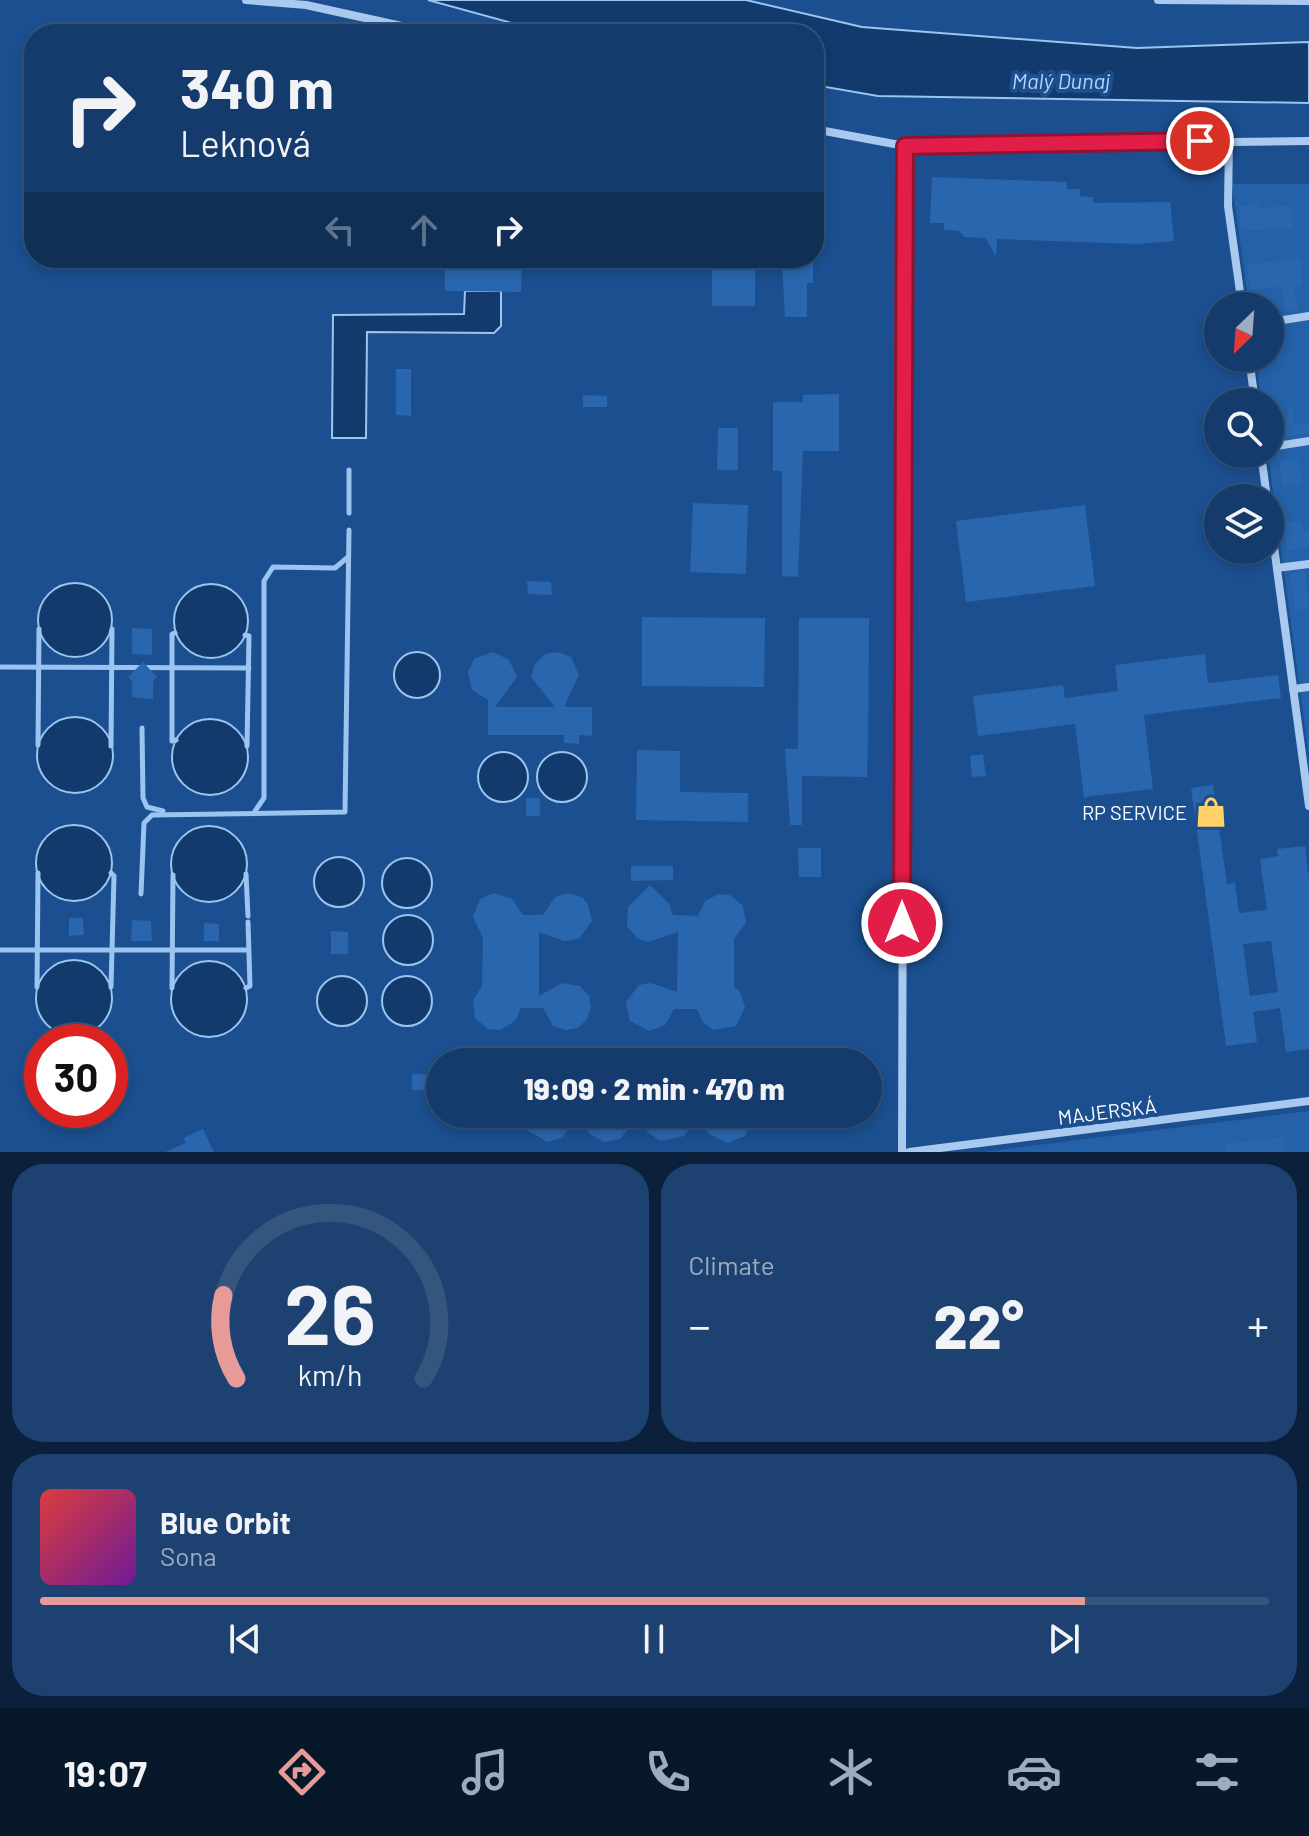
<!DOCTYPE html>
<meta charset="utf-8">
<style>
:root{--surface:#143b6b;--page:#1d4271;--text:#f1f3f6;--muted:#9dadc1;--line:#33557e;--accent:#e69b98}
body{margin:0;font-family:Barlow,sans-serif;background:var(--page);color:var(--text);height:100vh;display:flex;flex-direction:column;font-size:30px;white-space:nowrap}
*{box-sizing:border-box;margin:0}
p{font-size:26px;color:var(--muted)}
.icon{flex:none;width:44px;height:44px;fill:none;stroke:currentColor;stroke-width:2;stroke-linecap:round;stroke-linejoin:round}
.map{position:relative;height:1152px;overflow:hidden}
.side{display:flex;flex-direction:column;gap:12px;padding:12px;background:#0b203b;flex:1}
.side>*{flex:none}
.banner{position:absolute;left:24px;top:24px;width:800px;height:244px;border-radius:32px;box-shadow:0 4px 12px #0003,0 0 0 2px var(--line);background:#143b6b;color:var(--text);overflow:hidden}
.needle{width:52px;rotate:205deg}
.tools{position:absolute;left:1204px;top:292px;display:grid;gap:16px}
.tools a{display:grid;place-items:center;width:80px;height:80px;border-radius:50%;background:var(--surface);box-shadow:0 4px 12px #0003,0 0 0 2px var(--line);font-size:40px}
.speed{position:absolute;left:24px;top:1024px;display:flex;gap:16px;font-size:40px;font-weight:700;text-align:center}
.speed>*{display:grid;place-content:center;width:104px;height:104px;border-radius:50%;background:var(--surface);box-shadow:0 4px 12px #0003,0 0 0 2px var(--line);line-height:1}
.speed .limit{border:12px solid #d22;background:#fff;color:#111}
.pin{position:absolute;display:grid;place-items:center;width:68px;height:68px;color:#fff;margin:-34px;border:4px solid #fff;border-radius:50%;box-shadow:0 2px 8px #0007}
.me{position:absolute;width:88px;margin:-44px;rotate:0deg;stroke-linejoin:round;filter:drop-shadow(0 0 6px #0008)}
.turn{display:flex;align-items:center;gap:28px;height:168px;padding:0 24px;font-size:36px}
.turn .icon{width:104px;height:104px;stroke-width:2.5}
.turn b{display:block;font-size:56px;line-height:68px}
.lanes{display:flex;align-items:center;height:76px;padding:0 24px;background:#0003;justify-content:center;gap:40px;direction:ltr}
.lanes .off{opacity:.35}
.big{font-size:60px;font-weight:800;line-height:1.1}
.side .tile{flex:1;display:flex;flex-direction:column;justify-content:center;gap:12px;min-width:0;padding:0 28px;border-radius:32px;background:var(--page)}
.side .dial{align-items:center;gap:0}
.dial svg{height:208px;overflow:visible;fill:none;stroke:var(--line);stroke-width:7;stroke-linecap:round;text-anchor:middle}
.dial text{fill:var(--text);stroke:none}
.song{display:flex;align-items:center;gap:24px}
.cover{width:96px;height:96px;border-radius:12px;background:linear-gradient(135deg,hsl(0 70% 55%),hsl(280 70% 35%))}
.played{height:8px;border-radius:4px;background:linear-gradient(90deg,var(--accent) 85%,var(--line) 85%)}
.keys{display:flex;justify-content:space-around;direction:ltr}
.heat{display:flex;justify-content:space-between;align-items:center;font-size:44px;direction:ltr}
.side .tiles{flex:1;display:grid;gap:12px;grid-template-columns:1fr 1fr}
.tile:last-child{grid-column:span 2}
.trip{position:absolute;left:426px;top:1048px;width:456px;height:80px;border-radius:40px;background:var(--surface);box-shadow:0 4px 12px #0003,0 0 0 2px var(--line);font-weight:800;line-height:80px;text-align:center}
.dock{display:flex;height:128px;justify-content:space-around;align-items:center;background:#08182b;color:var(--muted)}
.dock .icon{width:56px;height:56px}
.dock .current{color:var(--accent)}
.dock b{font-size:36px;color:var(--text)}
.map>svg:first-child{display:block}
.green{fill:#2461a8}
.water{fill:#123a6d;stroke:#9cc4f0;stroke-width:2}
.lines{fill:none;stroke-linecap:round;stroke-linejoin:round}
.stream{stroke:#9cc4f0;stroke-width:5}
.building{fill:#2a66ad;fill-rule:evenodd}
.minor{stroke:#a9c9ee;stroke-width:8}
.route-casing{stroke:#92132f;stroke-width:20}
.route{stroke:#e11d48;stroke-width:14}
.labels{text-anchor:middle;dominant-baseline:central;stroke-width:8;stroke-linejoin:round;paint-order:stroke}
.poi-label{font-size:20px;fill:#fff;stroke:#1b4f8f;text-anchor:end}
.street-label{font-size:20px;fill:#fff;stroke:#1b4f8f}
.water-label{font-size:22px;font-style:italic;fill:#b5d3f5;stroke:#1b4f8f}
</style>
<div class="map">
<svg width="1309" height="1152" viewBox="0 0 1309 1152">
<rect width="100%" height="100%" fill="#1b4f8f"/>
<g class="green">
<polygon points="1232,184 1309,184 1309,757 1268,454 1270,402 1261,402 1256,358 1270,358 1270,306 1249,306"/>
<polygon points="1309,1111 1309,1152 982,1152"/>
</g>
<g class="water">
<polygon points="428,0 746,0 862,27 1137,48 1309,42 1309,103 878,96 814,85 814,34 552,34"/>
<polygon points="465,291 501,291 501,326 494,333 367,332 366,438 332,438 333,315 464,314"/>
<circle cx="75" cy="620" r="37"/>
<circle cx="211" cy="621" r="37"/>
<circle cx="417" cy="675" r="23"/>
<circle cx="75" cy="755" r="38"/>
<circle cx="210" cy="757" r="38"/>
<circle cx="503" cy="777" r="25"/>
<circle cx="562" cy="777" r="25"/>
<circle cx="74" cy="863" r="38"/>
<circle cx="209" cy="864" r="38"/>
<circle cx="339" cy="882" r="25"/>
<circle cx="407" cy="883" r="25"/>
<circle cx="408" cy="940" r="25"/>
<circle cx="74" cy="998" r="38"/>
<circle cx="209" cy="999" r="38"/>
<circle cx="407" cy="1001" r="25"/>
<circle cx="342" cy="1001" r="25"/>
</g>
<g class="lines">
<g class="stream">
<polyline points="349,513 349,470"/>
<polyline points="175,633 172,634 172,741 176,740"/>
<polyline points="245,635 249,636 247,746"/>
<polyline points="0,667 249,668"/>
<polyline points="142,728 143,798 147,807 163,811"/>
<polyline points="38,745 39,629"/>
<polyline points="111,746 112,629"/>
<polyline points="255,811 264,798 264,581 273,567 335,568 348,557"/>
<polyline points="246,874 248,916"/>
<polyline points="141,894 144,823 152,815 345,812 349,530"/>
<polyline points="0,950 247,950"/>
<polyline points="37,987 38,873"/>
<polyline points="111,987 114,876 111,873"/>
<polyline points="172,988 173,875"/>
<polyline points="246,988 250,986 248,922"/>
</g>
</g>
<g class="building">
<polygon points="932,177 1067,182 1067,189 1080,189 1080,196 1093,197 1093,203 1170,202 1174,241 1137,244 997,239 996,256 985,238 964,237 959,231 944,230 944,223 930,223"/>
<polygon points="1258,204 1258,209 1290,205 1294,228 1241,231 1239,206"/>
<polygon points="465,258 500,258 499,263 522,263 521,292 445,291 445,263 465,263"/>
<rect x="712" y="258" width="43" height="48"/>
<polygon points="782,258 813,258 813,283 807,283 807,317 785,317"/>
<polygon points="1300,258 1303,286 1294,287 1298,310 1285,312 1281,286 1250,290 1247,265"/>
<polygon points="396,369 411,369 411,416 396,415"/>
<polygon points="839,394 839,451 803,451 798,577 782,576 782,471 773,471 773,402 803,402 803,395"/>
<polygon points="583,395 607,396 607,407 583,407"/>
<polygon points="1292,404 1294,424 1309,423 1309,433 1270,439 1270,427 1283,426"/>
<polygon points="718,428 738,428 738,470 717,470"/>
<polygon points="1299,458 1302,484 1283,486 1279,461"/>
<polygon points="693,503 748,505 746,574 690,572"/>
<polygon points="1085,505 1095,586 966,602 956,521"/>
<polygon points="1301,521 1302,531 1309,530 1309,548 1287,551 1283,523"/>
<polygon points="1305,572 1309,608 1295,610 1290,574"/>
<polygon points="527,581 551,582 552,595 528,594"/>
<polygon points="642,617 765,618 764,687 642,686"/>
<polygon points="799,618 869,618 868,740 867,777 802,776 802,825 790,825 785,749 798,749"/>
<polygon points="132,628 152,629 152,655 132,654"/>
<polygon points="493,652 509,660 517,677 495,707 555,707 531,677 535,664 545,654 558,652 571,657 579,675 564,707 592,707 592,736 579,735 579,744 564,743 564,735 488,735 488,700 472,690 468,672 474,659"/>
<polygon points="1205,654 1208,683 1278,675 1281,698 1144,715 1153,789 1084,797 1075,724 978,736 973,696 1063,685 1065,698 1118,691 1115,665"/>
<polygon points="143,662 157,677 153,681 153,699 132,697 132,681 128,677"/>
<polygon points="637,750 680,751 680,792 748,793 748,822 636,820"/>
<polygon points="983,754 986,776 972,777 970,756"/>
<path d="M1213,785L1227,884L1235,883L1239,913L1267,910L1260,859L1278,856L1277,849L1305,846L1309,879V1049L1286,1052L1280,1008L1253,1012L1257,1042L1226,1046L1191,788ZM1271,941L1278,992L1250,996L1243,944Z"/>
<rect x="526" y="798" width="14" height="18"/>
<polygon points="798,848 821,848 821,877 799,877"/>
<polygon points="631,866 673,866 673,880 631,881"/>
<polygon points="650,885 669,904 673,915 698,916 705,901 719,894 730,895 743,906 746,923 734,939 734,987 740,992 745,1007 736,1026 713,1030 703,1022 697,1009 674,1009 665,1025 649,1031 630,1021 626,1002 639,985 651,983 677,992 678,932 648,942 637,938 627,926 628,907"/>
<polygon points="494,893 512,899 523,915 543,915 555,897 568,893 583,898 588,904 592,921 579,939 564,941 539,932 539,996 562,983 580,986 589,996 591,1007 587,1019 578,1028 566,1030 553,1026 543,1008 521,1008 515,1021 500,1030 488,1029 475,1018 473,1000 482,986 483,938 473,917 480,899"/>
<polygon points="69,918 83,918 84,935 69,936"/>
<polygon points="132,920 151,921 152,941 131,941"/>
<polygon points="204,923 219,924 219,941 204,941"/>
<polygon points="331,931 348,932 348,954 331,954"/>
<polygon points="412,1074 440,1075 440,1091 412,1090"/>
<polygon points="523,1114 753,1114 745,1136 727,1143 709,1134 698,1117 684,1136 661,1141 648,1133 639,1115 620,1139 604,1142 590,1134 577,1115 563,1137 548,1142 528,1131"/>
<polygon points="203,1129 214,1152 165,1152 186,1143 183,1138"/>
<polygon points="1283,1137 1285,1152 1225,1152 1225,1144"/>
</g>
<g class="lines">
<g class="minor">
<polyline points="246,0 306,5 438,34"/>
<polyline points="1158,0 1309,1"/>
<polyline points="814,129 905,146 1309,141"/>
<polyline points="1229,140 1228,206 1242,306"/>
<polyline points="1270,322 1309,316"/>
<polyline points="1249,358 1255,402"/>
<polyline points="1270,447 1309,441"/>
<polyline points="1261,454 1267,498"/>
<polyline points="1270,517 1309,806"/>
<polyline points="1277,568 1309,564"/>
<polyline points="1293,689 1309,687"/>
<polyline points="902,1152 905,146"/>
<polyline points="909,1152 1309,1101"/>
</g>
</g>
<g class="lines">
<defs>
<polyline id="route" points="902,923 905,146 1200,141"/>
</defs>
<use href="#route" class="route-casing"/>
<use href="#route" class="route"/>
</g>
<defs>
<symbol id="shop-bare" viewBox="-9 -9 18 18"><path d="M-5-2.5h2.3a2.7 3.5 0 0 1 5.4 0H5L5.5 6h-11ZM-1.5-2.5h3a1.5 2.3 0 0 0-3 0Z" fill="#ffd166" stroke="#1b4f8f" stroke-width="2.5" paint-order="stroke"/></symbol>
</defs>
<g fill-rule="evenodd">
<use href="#shop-bare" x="1189" y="790" width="44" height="44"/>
</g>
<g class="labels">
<g class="poi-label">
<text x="1187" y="812">RP SERVICE</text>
</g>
<g class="street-label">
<text transform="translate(1107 1111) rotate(-7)">MAJERSKÁ</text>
</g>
<g class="water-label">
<text x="1061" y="80">Malý Dunaj</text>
</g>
</g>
</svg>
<div class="tools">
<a><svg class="needle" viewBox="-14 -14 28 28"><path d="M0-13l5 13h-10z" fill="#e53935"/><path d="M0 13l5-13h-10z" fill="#9dadc1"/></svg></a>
<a><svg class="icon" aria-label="search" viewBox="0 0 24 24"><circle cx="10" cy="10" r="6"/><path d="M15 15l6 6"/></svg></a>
<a><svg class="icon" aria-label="layers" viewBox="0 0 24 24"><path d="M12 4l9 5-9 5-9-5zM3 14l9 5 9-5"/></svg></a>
</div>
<div class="speed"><div class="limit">30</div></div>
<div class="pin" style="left:1200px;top:141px;background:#d93025"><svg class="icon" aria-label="arrive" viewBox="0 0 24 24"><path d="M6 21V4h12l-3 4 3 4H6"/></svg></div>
<svg class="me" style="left:902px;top:923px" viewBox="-20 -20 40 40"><circle r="17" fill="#e11d48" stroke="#fff" stroke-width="3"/><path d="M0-11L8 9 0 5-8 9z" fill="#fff"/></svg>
<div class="trip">19:09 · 2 min · 470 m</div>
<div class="banner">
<div class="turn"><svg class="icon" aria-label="right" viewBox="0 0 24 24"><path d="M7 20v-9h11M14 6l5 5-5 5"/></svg><div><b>340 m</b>Leknová</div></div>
<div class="lanes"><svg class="icon off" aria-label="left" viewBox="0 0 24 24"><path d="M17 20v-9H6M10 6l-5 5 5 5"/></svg><svg class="icon off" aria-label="ahead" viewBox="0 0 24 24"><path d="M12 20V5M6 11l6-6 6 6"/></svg><svg class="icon" aria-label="right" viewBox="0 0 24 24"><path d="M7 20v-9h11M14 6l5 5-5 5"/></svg></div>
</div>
</div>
<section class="side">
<div class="tiles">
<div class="tile dial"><svg viewBox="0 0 100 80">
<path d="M14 69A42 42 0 1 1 86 69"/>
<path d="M14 69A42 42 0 0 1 9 37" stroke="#e69b98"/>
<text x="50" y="56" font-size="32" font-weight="700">26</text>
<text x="50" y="72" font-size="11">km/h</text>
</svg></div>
<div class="tile"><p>Climate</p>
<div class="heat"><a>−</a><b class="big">22°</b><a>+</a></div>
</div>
<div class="tile">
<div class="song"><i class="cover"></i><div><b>Blue Orbit</b><p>Sona</p></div></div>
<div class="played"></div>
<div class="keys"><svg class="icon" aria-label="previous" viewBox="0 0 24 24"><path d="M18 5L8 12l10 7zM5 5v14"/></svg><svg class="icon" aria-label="pause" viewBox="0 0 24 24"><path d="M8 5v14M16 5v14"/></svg><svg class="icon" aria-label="next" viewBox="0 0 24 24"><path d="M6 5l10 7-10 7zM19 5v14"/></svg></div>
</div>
</div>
</section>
<nav class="dock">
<b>19:07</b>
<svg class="icon current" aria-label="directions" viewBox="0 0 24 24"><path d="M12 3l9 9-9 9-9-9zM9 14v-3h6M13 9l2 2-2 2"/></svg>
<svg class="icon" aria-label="music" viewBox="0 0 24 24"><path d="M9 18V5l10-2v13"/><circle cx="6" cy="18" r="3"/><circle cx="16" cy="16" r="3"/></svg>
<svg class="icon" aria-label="phone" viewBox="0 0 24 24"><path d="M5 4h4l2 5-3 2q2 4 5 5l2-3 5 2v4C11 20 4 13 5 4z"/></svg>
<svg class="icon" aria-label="climate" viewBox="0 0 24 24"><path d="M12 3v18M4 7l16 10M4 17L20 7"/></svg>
<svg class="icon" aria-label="car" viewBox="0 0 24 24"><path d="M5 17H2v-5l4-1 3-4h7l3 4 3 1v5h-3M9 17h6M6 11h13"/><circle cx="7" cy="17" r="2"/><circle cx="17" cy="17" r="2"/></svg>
<svg class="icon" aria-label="filters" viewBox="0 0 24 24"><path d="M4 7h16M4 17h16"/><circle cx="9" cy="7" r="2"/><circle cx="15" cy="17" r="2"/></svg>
</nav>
